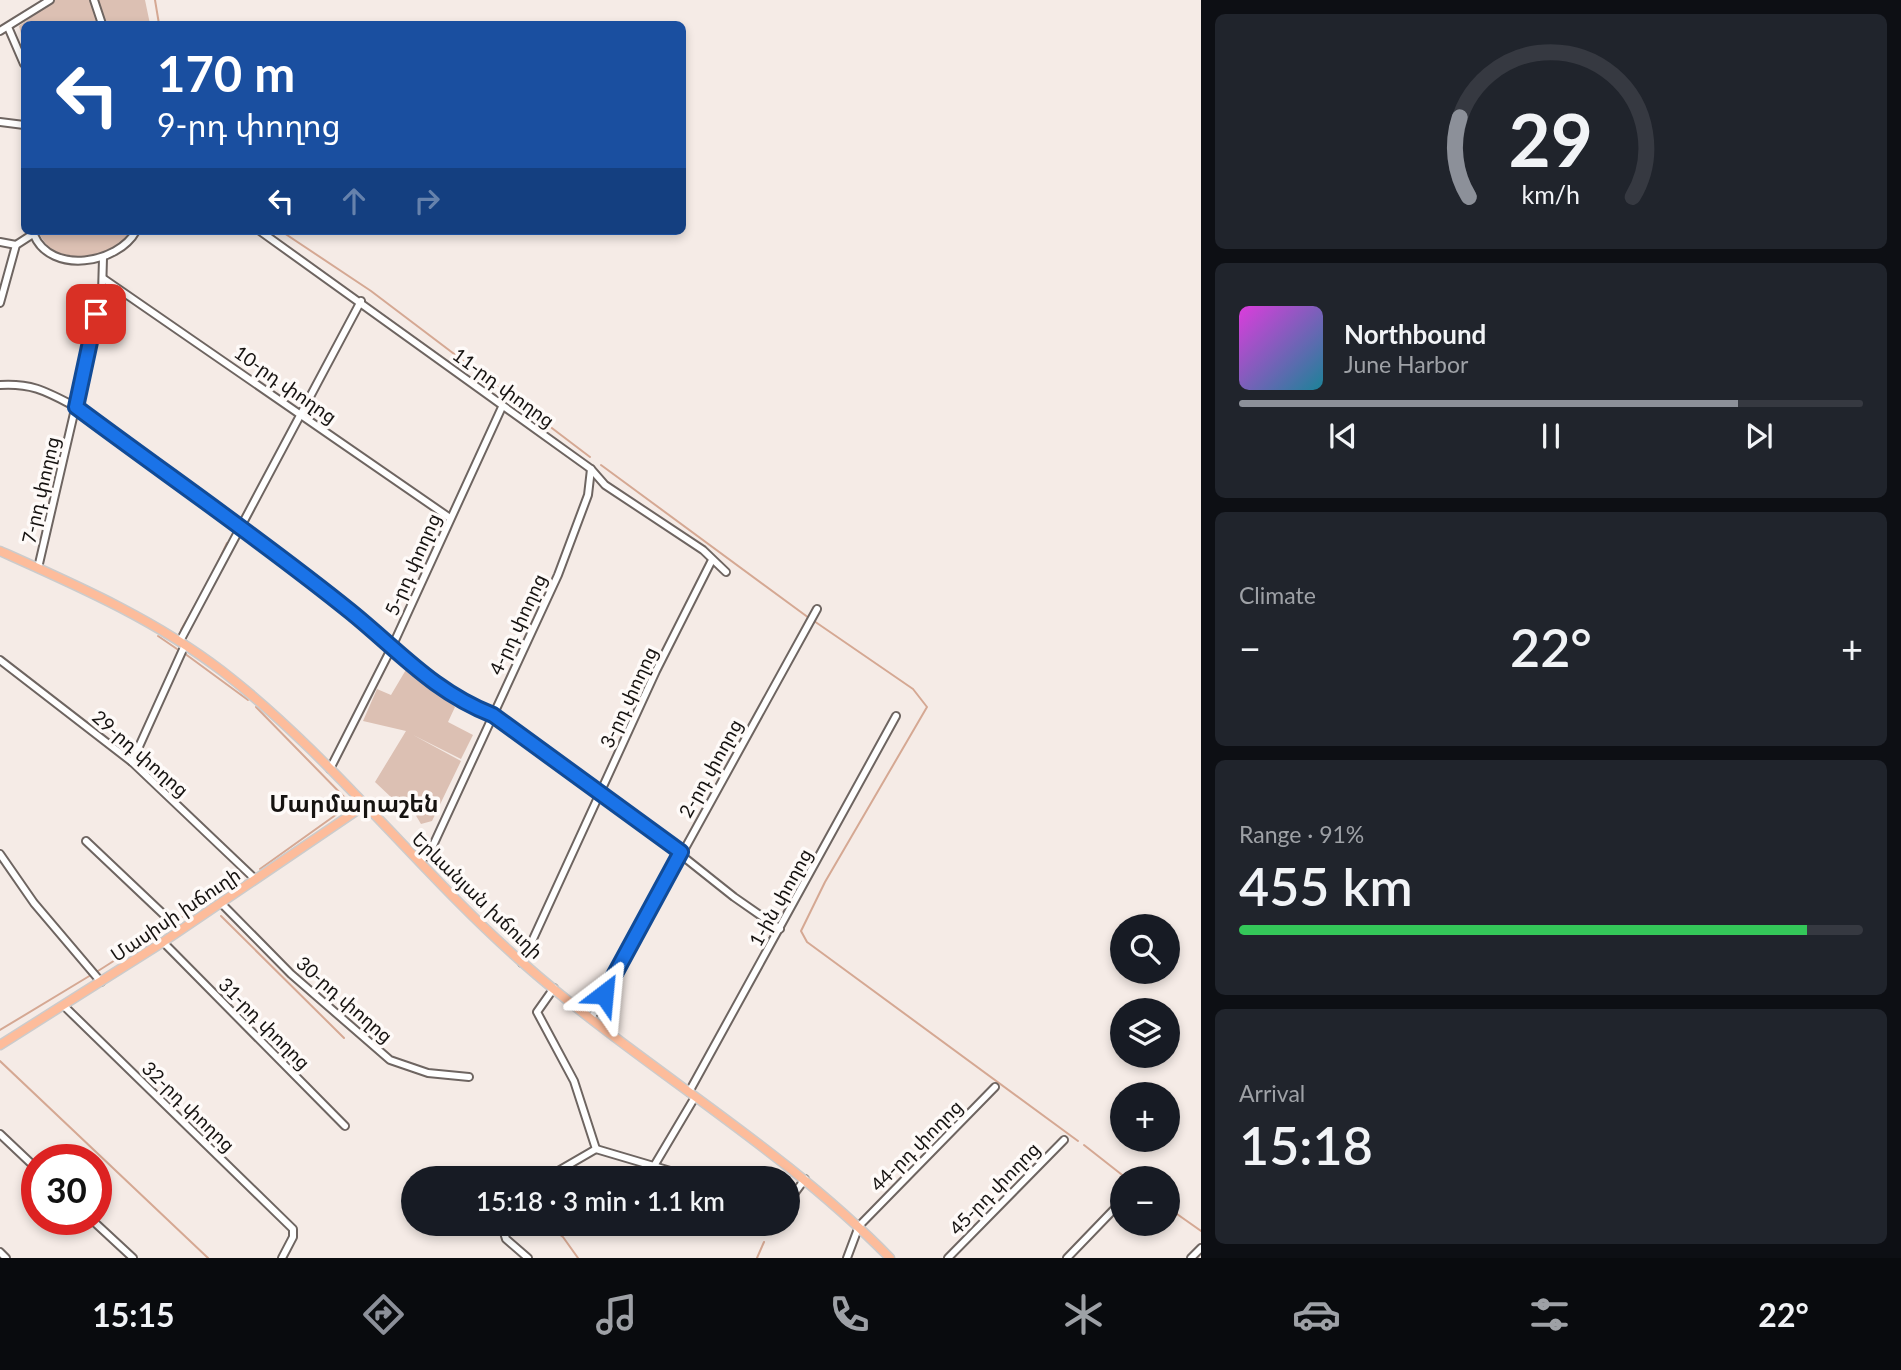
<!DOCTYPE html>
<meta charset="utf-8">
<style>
:root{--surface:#171b24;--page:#20242c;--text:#f1f3f6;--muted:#9ea1a6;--line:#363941;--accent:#8c9099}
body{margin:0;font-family:Lato,"Noto Sans Armenian",sans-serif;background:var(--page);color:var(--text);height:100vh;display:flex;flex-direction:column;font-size:26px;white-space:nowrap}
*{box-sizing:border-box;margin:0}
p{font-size:23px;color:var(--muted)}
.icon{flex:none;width:38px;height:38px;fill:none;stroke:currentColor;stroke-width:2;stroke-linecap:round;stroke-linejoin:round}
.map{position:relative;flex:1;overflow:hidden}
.panel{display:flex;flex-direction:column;gap:14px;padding:14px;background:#0d0f14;width:700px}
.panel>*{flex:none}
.guide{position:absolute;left:21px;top:21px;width:665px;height:214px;border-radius:10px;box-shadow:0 4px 10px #0003;background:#1a4fa0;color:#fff;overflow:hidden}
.tools{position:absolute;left:1110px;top:914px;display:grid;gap:14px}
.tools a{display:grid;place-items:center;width:70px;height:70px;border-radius:50%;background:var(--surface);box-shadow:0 4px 10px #0003;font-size:35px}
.speed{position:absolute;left:21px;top:1144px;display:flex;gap:14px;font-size:35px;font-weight:700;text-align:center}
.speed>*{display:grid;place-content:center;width:91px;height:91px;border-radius:50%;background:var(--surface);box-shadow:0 4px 10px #0003;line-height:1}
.speed .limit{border:10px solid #d22;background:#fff;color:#111}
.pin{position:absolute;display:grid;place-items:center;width:60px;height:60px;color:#fff;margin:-30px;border-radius:14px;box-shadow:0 4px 10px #0006}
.me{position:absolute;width:77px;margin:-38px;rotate:29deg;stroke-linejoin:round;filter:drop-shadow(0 0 5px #0008)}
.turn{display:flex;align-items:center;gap:24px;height:147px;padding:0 21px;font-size:32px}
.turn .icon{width:91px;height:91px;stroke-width:2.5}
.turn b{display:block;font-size:49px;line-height:60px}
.lanes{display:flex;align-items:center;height:66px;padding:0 21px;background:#0003;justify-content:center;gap:35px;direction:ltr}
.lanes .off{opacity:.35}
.big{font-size:52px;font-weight:600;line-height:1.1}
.panel .widget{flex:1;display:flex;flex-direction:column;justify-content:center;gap:10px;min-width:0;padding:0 24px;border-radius:10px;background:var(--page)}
.panel .dial{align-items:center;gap:0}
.dial svg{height:182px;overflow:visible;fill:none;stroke:var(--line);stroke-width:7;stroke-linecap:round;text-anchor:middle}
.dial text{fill:var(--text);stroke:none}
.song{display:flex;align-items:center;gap:21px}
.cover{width:84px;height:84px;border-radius:10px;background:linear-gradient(135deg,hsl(300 70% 55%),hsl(190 70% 35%))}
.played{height:7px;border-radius:4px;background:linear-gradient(90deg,var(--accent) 80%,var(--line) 80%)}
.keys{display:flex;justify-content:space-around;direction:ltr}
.heat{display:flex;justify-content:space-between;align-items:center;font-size:38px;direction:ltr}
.charge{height:10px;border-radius:5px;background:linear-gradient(90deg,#34c759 91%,var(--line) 0)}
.trip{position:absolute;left:401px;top:1166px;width:399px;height:70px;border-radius:35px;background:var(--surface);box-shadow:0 4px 10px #0003;font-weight:600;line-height:70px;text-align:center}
.menu{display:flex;height:112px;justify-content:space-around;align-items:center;background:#090b0e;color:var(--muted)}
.menu .icon{width:49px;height:49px}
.menu .on{color:var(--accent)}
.menu b{font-size:32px;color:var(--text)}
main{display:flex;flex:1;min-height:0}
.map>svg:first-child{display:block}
.green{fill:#dcc0b3}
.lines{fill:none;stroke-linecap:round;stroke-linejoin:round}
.stream{stroke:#d5a893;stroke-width:2}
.minor-casing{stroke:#6e6561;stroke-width:10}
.major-casing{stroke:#cccbcb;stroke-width:11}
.minor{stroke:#fff;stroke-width:6}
.major{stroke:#fdbc9b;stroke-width:8}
.route-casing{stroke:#114b97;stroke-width:18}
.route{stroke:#1a73e8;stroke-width:12}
.labels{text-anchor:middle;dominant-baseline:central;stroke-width:7;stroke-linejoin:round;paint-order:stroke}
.street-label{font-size:19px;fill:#161311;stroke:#fefaf8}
.quarter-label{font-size:23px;font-weight:bold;fill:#161311;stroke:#fefaf8}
</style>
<main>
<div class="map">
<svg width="1201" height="1258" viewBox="0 0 1201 1258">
<rect width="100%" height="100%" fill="#f5ebe6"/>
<g class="green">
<polygon points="55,0 145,0 150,24 24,24 24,45 19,26"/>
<polygon points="37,231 132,231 122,246 85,260 62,256 50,250"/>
<polygon points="407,668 455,707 448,722 473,735 461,759 413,735 461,761 432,821 421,824 409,804 402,809 404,804 396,796 393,799 375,782 406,731 363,721 377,689 391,695"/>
</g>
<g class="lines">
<g class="stream">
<polyline points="155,0 159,24"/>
<polyline points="281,231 371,291 590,457"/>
<polyline points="601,465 809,618"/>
<polyline points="211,577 227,543"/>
<polyline points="814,621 913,689 927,707 825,882 801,931 807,942 1078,1141"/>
<polyline points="181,630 203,591"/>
<polyline points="158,636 177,649"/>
<polyline points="184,653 248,700"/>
<polyline points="256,707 351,804 260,869"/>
<polyline points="221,916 344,1038"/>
<polyline points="175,922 229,884"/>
<polyline points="98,971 170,925"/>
<polyline points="0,1030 91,975"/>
<polyline points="0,1061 208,1258"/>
<polyline points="1084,1145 1126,1178"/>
<polyline points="1167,1207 1201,1231"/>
<polyline points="546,1225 563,1237 578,1258"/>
<polyline points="757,1258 764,1242"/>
</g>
<defs>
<g id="minor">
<polyline points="94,0 102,24"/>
<polyline points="8,27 24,64"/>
<polyline points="0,31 50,0"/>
<polyline points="0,122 24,125"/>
<polyline points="260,231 591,469 605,485 703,550 726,572"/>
<path d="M34,235C51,275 118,264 136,231"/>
<polyline points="0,242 16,245"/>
<polyline points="104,279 450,518"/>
<polyline points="0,303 16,245 33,234"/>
<path d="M0,385C33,383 47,392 76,407L351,612L427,678L460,702L493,715L602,792L734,897L780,929"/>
<polyline points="38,568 102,293 103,258"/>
<polyline points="180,641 361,301"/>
<polyline points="0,660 132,762 255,879"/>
<polyline points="132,762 185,645"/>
<polyline points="330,769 392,647 502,407"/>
<polyline points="86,841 180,930"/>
<polyline points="0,854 34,903 101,982"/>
<polyline points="420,862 430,852 558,575 588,495 591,469"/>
<polyline points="221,903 291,974 390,1060 428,1073 469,1077"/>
<polyline points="163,942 345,1126"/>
<polyline points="522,963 656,671 712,560"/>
<polyline points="554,988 537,1012 574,1081 596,1149"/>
<polyline points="64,1006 293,1229 293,1237 282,1258"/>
<polyline points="592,1017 817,609"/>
<polyline points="689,1092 896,716"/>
<polyline points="0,1134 37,1169"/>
<polyline points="596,1149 694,1178"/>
<polyline points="654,1166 695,1097"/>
<polyline points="546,1178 596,1149"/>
<polyline points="788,1202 805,1179"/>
<polyline points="92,1220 133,1258"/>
<polyline points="501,1223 506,1239 528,1258"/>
<polyline points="0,1252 6,1258"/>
<polyline points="847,1258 859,1226 995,1087"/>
<polyline points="948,1258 1064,1140"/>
<polyline points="1067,1258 1122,1201"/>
<polyline points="1191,1258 1201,1248"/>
</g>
<g id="major">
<path d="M0,551C78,586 154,619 222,671C333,757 418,871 523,963C641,1067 780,1145 890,1258"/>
<polyline points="0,1045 163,942 365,805"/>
</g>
</defs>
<use href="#minor" class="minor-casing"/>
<use href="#major" class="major-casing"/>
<use href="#minor" class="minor"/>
<use href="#major" class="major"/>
</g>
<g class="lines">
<defs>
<path id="route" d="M96,314L76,407C167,475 262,540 351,612C399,651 434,692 493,715L681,852L604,994"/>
</defs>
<use href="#route" class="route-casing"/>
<use href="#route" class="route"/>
</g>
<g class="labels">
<g class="street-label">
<text transform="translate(286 384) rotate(35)">10-րդ փողոց</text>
<text transform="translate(504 387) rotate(36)">11-րդ փողոց</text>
<text transform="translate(40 490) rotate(-77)">7-րդ փողոց</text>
<text transform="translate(412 564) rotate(-66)">5-րդ փողոց</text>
<text transform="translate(517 624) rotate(-65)">4-րդ փողոց</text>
<text transform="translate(628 697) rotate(-65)">3-րդ փողոց</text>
<text transform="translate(141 753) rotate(41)">29-րդ փողոց</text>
<text transform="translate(710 768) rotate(-61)">2-րդ փողոց</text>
<text transform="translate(478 895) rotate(44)">Երևանյան խճուղի</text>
<text transform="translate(780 897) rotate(-61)">1-ին փողոց</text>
<text transform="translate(175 914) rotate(-34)">Մասիսի խճուղի</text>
<text transform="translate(345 999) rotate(41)">30-րդ փողոց</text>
<text transform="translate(265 1023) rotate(45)">31-րդ փողոց</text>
<text transform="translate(189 1106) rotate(44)">32-րդ փողոց</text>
<text transform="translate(916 1145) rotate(-45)">44-րդ փողոց</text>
<text transform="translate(994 1188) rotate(-46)">45-րդ փողոց</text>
</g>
<g class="quarter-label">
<text x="354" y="803">Մարմարաշեն</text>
</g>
</g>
</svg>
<div class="tools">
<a><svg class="icon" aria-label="search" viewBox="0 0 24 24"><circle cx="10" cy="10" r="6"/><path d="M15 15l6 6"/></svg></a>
<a><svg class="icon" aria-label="layers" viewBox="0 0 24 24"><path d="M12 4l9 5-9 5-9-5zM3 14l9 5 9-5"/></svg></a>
<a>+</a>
<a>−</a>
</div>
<div class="speed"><div class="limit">30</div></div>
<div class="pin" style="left:96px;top:314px;background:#d93025"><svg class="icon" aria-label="arrive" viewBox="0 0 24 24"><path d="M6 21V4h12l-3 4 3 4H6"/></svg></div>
<svg class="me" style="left:604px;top:994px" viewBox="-20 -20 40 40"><path d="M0-17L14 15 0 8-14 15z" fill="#1a73e8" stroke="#fff" stroke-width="4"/></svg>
<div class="trip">15:18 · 3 min · 1.1 km</div>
<div class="guide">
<div class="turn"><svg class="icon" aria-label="left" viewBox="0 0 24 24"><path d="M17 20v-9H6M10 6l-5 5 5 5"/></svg><div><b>170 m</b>9-րդ փողոց</div></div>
<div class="lanes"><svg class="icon" aria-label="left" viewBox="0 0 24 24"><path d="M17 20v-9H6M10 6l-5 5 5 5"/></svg><svg class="icon off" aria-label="ahead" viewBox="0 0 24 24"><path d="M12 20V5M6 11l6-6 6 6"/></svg><svg class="icon off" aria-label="right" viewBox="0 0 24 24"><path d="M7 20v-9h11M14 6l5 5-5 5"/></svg></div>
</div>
</div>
<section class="panel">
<div class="widget dial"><svg viewBox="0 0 100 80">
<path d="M14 69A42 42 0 1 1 86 69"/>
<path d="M14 69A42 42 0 0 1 10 34" stroke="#8c9099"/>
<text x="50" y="56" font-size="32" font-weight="700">29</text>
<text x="50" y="72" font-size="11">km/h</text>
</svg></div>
<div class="widget">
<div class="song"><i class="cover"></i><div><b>Northbound</b><p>June Harbor</p></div></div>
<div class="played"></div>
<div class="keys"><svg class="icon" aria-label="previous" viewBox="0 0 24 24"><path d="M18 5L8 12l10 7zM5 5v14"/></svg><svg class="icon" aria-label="pause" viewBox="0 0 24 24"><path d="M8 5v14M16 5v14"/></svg><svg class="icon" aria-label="next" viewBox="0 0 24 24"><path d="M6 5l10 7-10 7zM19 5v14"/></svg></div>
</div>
<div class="widget"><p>Climate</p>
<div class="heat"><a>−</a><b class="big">22°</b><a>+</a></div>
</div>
<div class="widget"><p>Range · 91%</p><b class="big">455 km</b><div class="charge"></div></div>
<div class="widget"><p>Arrival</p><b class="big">15:18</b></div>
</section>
</main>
<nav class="menu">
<b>15:15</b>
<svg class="icon on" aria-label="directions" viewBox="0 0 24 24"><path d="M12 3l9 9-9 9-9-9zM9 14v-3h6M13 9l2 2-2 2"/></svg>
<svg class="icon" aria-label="music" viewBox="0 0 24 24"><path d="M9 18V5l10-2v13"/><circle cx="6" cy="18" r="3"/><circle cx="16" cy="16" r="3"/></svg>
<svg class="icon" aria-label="phone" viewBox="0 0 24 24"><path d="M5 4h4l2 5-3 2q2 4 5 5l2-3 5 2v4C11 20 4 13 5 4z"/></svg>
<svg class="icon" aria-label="climate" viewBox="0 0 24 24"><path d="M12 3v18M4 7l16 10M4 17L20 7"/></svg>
<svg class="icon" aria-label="car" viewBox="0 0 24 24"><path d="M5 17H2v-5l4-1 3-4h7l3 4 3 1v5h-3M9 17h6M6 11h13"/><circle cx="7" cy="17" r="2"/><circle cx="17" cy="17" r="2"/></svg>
<svg class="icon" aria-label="filters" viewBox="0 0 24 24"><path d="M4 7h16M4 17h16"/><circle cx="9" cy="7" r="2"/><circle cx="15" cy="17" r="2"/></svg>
<b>22°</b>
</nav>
